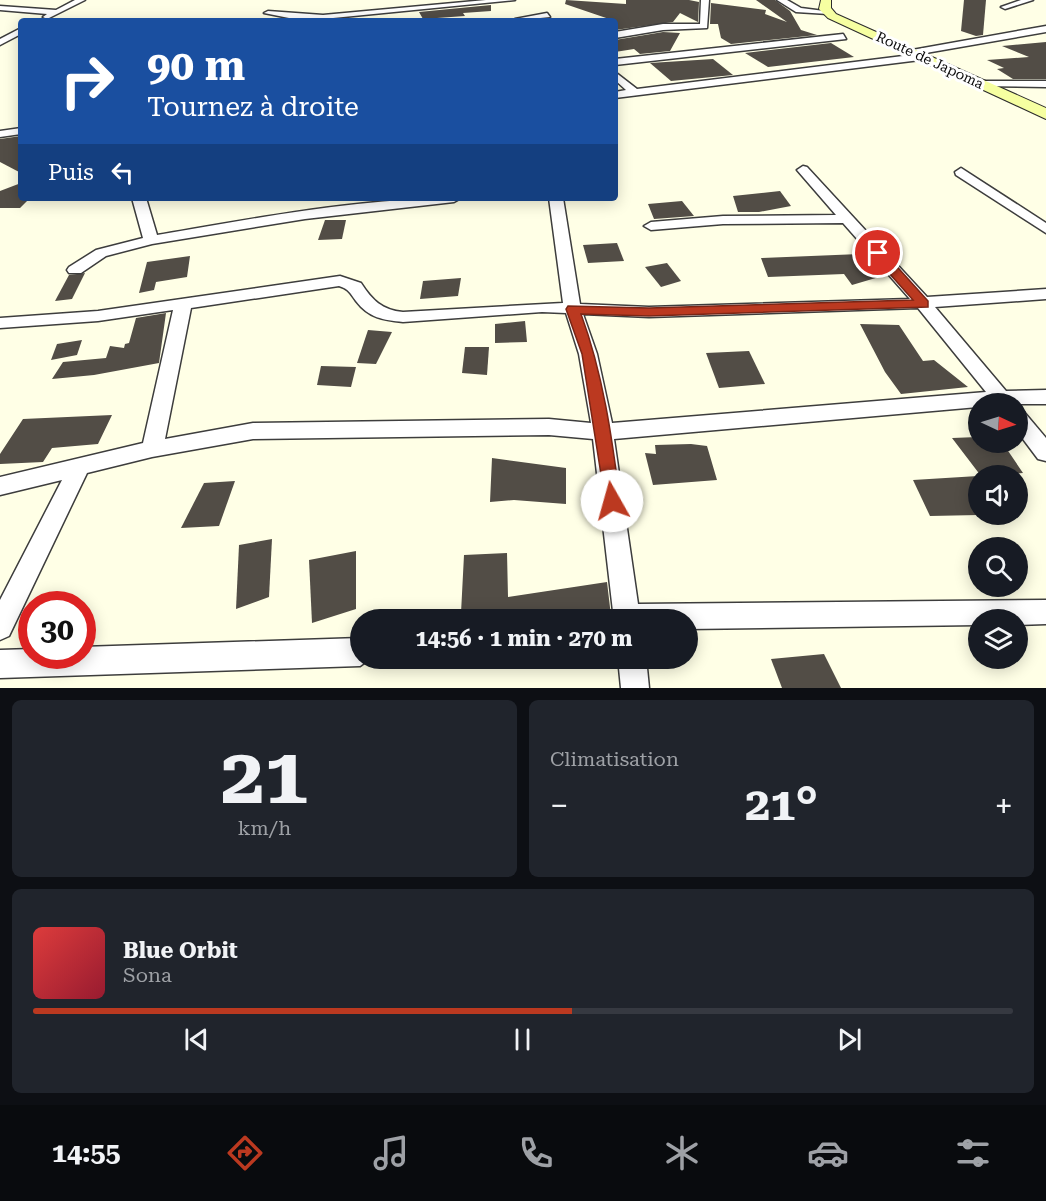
<!DOCTYPE html>
<html lang="fr">
<meta charset="utf-8">
<style>
:root{--surface:#171b24;--page:#20242c;--text:#f1f3f6;--muted:#9ea1a6;--line:#363941;--accent:#bb3920}
body{margin:0;font-family:"Roboto Serif",serif;background:var(--page);color:var(--text);height:100vh;display:flex;flex-direction:column;font-size:22px;white-space:nowrap}
*{box-sizing:border-box;margin:0}
p{font-size:20px;color:var(--muted)}
.icon{flex:none;width:33px;height:33px;fill:none;stroke:currentColor;stroke-width:2;stroke-linecap:round;stroke-linejoin:round}
.map{position:relative;height:688px;overflow:hidden}
.sheet{display:flex;flex-direction:column;gap:12px;padding:12px;background:#0d0f14;flex:1}
.sheet>*{flex:none}
.top-card{position:absolute;left:18px;top:18px;width:600px;height:183px;border-radius:6px;box-shadow:0 3px 15px #0003;background:#1a4fa0;color:#fff;overflow:hidden}
.needle{width:39px;rotate:94deg}
.controls{position:absolute;left:968px;top:393px;display:grid;gap:12px}
.controls a{display:grid;place-items:center;width:60px;height:60px;border-radius:50%;background:var(--surface);box-shadow:0 3px 15px #0003;font-size:30px}
.speed{position:absolute;left:18px;top:591px;display:flex;gap:12px;font-size:30px;font-weight:700;text-align:center}
.speed>*{display:grid;place-content:center;width:78px;height:78px;border-radius:50%;background:var(--surface);box-shadow:0 3px 15px #0003;line-height:1}
.speed .limit{border:9px solid #d22;background:#fff;color:#111}
.pin{position:absolute;display:grid;place-items:center;width:51px;height:51px;color:#fff;margin:-26px;border:3px solid #fff;border-radius:50%;box-shadow:0 2px 6px #0007}
.me{position:absolute;width:66px;margin:-33px;rotate:353deg;stroke-linejoin:round;filter:drop-shadow(0 0 4px #0008)}
.turn{display:flex;align-items:center;gap:21px;height:126px;padding:0 30px;font-size:27px}
.turn .icon{width:78px;height:78px;stroke-width:2.5}
.turn b{display:block;font-size:42px;line-height:51px}
.then{display:flex;align-items:center;height:57px;padding:0 30px;background:#0003;gap:12px;font-size:22px}
.big{font-size:45px;font-weight:700;line-height:1.1}
.sheet .tile{flex:1;display:flex;flex-direction:column;justify-content:center;gap:9px;min-width:0;padding:0 21px;border-radius:9px;background:var(--page)}
.sheet .dial{align-items:center;gap:0}
.dial b{font-size:78px;line-height:1}
.song{display:flex;align-items:center;gap:18px}
.cover{width:72px;height:72px;border-radius:9px;background:linear-gradient(135deg,hsl(0 70% 55%),hsl(350 70% 35%))}
.played{height:6px;border-radius:3px;background:linear-gradient(90deg,var(--accent) 55%,var(--line) 55%)}
.keys{display:flex;justify-content:space-around;direction:ltr}
.heat{display:flex;justify-content:space-between;align-items:center;font-size:33px;direction:ltr}
.sheet .tiles{flex:1;display:grid;gap:12px;grid-template-columns:1fr 1fr}
.tile:last-child{grid-column:span 2}
.trip{position:absolute;left:350px;top:609px;width:348px;height:60px;border-radius:30px;background:var(--surface);box-shadow:0 3px 15px #0003;font-weight:700;line-height:60px;text-align:center}
.tab-bar{display:flex;height:96px;justify-content:space-around;align-items:center;background:#090b0e;color:var(--muted)}
.tab-bar .icon{width:42px;height:42px}
.tab-bar .current{color:var(--accent)}
.tab-bar b{font-size:27px;color:var(--text)}
.map>svg:first-child{display:block}
.building{fill:#524d46}
.lines{fill:none;stroke-linecap:round;stroke-linejoin:round}
.street-casing{stroke:#3d3d3d;stroke-width:3}
.secondary-casing{stroke:#2c2c2c;stroke-width:2}
.street{fill:#fff;fill-rule:evenodd}
.secondary{fill:#f6ffa1;fill-rule:evenodd}
.route{fill:#bb3920;stroke:#7a2515;stroke-width:1.5}
.labels{text-anchor:middle;dominant-baseline:central;stroke-width:6;stroke-linejoin:round;paint-order:stroke}
.far-street-label{font-size:14px;fill:#0a0a0a;stroke:#fff}
</style>
<div class="map">
<svg width="1046" height="688" viewBox="0 0 1046 688">
<rect width="100%" height="100%" fill="#ffffe6"/>
<g class="building">
<polygon points="566,0 626,4 626,0 689,0 699,2 698,22 680,13 673,22 615,30 615,21 565,4"/>
<polygon points="756,0 775,0 790,11 801,30 817,35 731,44 721,38 718,24 710,24 711,3 766,10 765,14 787,22"/>
<polygon points="964,0 986,0 983,35 976,36 961,31"/>
<polygon points="491,5 491,11 463,13 465,16 423,19 419,12"/>
<polygon points="663,32 680,33 670,51 640,54 634,49 615,52 615,40"/>
<polygon points="1046,42 1046,79 1013,79 997,69 1004,68 987,60 1029,57 1002,46"/>
<polygon points="831,43 854,57 768,67 745,53"/>
<polygon points="713,59 733,75 671,81 650,63"/>
<polygon points="21,136 21,173 0,162 0,139"/>
<polygon points="21,183 21,198 30,198 20,208 0,208 0,191"/>
<polygon points="780,191 791,206 759,212 738,212 733,196"/>
<polygon points="682,201 694,216 654,219 648,204"/>
<polygon points="325,220 346,220 342,239 318,240"/>
<polygon points="617,243 624,261 588,263 583,245"/>
<polygon points="860,254 879,277 852,285 844,274 768,277 761,258"/>
<polygon points="190,256 187,277 156,282 154,290 139,293 147,262"/>
<polygon points="667,263 681,281 661,287 645,267"/>
<polygon points="85,273 72,299 55,301 69,275"/>
<polygon points="461,278 458,296 420,299 423,281"/>
<polygon points="166,313 159,363 94,375 52,379 63,362 106,358 110,346 124,348 125,344 129,343 136,318"/>
<polygon points="525,321 527,342 495,343 495,324"/>
<polygon points="860,324 899,325 923,361 934,360 968,387 901,394 885,372"/>
<polygon points="368,330 392,332 376,364 357,363"/>
<polygon points="82,340 77,355 51,360 57,344"/>
<polygon points="465,347 489,347 487,375 462,373"/>
<polygon points="749,351 765,384 719,388 706,353"/>
<polygon points="321,366 356,367 351,387 317,385"/>
<polygon points="112,415 98,444 52,448 43,462 0,464 0,454 23,419"/>
<polygon points="978,437 978,442 1002,442 1023,473 981,476 952,438"/>
<polygon points="691,444 707,446 717,480 653,485 645,453 656,454 655,445"/>
<polygon points="492,458 566,468 566,504 514,500 490,502"/>
<polygon points="978,476 978,515 930,516 913,480"/>
<polygon points="235,481 219,526 181,528 204,483"/>
<polygon points="272,539 269,597 236,609 239,545"/>
<polygon points="356,551 356,609 312,623 309,560"/>
<polygon points="507,553 508,597 607,582 611,616 586,620 533,620 532,615 461,613 464,555"/>
<polygon points="824,654 841,688 782,688 771,659"/>
</g>
<g class="lines">
<defs>
<g id="street">
<polygon points="75,0 85,0 47,19 43,17 47,14 0,10 0,6 56,10"/>
<polygon points="486,0 515,0 323,19 294,19 264,13 268,11 323,15"/>
<polygon points="701,0 709,0 707,28 663,30 615,38 615,32 663,24 700,24"/>
<polygon points="777,0 787,0 801,8 832,12 828,14 796,12"/>
<polygon points="1021,0 1033,0 1005,9 1001,7"/>
<polygon points="547,13 550,17 511,21 515,19"/>
<polygon points="1046,26 1046,32 920,54 925,57 920,60 615,98 615,92 626,90 615,80 615,72 637,89 911,55 907,53 912,50"/>
<polygon points="21,28 21,34 0,45 0,39"/>
<polygon points="843,34 846,39 615,65 615,59"/>
<polygon points="980,81 1046,81 1046,87 976,86 975,84"/>
<polygon points="21,128 21,134 0,137 0,131"/>
<path d="M803,166L807,167L927,297L1046,289V299L935,307L1006,391L1046,390V404H978V407L614,439L638,604L1046,600V624L1017,625V620H978V625L687,629V620H614L593,439L549,435L253,439L152,457L87,473L9,636L0,640V600L62,480L0,495V477L143,443L173,310L98,321L0,328V318L98,311L340,276L361,283C372,300 382,310 403,312L563,303L549,198H563L580,304L649,307L910,299L843,223L723,224L651,230L644,226L651,222L723,216L836,215L797,170ZM339,286C349,289 350,293 356,301C369,318 383,320 403,322L542,312L566,313L579,354L591,423L549,419L253,423L165,439L191,308ZM918,308L986,392L612,423L597,354L583,314L649,317Z"/>
<polygon points="961,168 1046,223 1046,233 956,175 955,172"/>
<path d="M132,198H146L157,235C257,218 359,198 461,198L454,202L305,219L152,244L106,256L81,273H69L67,270L69,267L96,250L143,238Z"/>
<polygon points="1017,410 1024,412 1046,438 1046,461 1038,459 1017,431"/>
<polygon points="360,638 360,658 371,658 360,666 0,678 0,650 32,649 32,656 82,656 82,647"/>
<polygon points="618,658 646,658 649,688 621,688"/>
</g>
<polygon id="secondary" points="821,0 831,0 831,8 836,14 1046,108 1046,119 828,18 819,9"/>
</defs>
<use href="#street" class="street-casing"/>
<use href="#secondary" class="secondary-casing"/>
<use href="#street" class="street"/>
<use href="#secondary" class="secondary"/>
</g>
<path class="route" d="M878,249L882,250L928,301V307L649,316L581,314C603,374 612,437 620,501L618,506H606L582,354L566,309L568,306L649,308L913,300L873,255L872,253Z"/>
<g class="labels">
<g class="far-street-label">
<text transform="translate(930 60) rotate(25)">Route de Japoma</text>
</g>
</g>
</svg>
<div class="controls">
<a><svg class="needle" viewBox="-14 -14 28 28"><path d="M0-13l5 13h-10z" fill="#e53935"/><path d="M0 13l5-13h-10z" fill="#9ea1a6"/></svg></a>
<a><svg class="icon" aria-label="sound" viewBox="0 0 24 24"><path d="M4 9h4l5-4v14l-5-4H4zM17 9q2 3 0 6"/></svg></a>
<a><svg class="icon" aria-label="search" viewBox="0 0 24 24"><circle cx="10" cy="10" r="6"/><path d="M15 15l6 6"/></svg></a>
<a><svg class="icon" aria-label="layers" viewBox="0 0 24 24"><path d="M12 4l9 5-9 5-9-5zM3 14l9 5 9-5"/></svg></a>
</div>
<div class="speed"><div class="limit">30</div></div>
<div class="pin" style="left:878px;top:253px;background:#d93025"><svg class="icon" aria-label="arrive" viewBox="0 0 24 24"><path d="M6 21V4h12l-3 4 3 4H6"/></svg></div>
<svg class="me" style="left:612px;top:501px" viewBox="-20 -20 40 40"><circle r="19" fill="#fff"/><path d="M0-13L10 11 0 6-10 11z" fill="#bb3920"/></svg>
<div class="trip">14:56 · 1 min · 270 m</div>
<div class="top-card">
<div class="turn"><svg class="icon" aria-label="right" viewBox="0 0 24 24"><path d="M7 20v-9h11M14 6l5 5-5 5"/></svg><div><b>90 m</b>Tournez à droite</div></div>
<div class="then">Puis<svg class="icon" aria-label="left" viewBox="0 0 24 24"><path d="M17 20v-9H6M10 6l-5 5 5 5"/></svg></div>
</div>
</div>
<section class="sheet">
<div class="tiles">
<div class="tile dial"><b>21</b><p>km/h</p></div>
<div class="tile"><p>Climatisation</p>
<div class="heat"><a>−</a><b class="big">21°</b><a>+</a></div>
</div>
<div class="tile">
<div class="song"><i class="cover"></i><div><b>Blue Orbit</b><p>Sona</p></div></div>
<div class="played"></div>
<div class="keys"><svg class="icon" aria-label="previous" viewBox="0 0 24 24"><path d="M18 5L8 12l10 7zM5 5v14"/></svg><svg class="icon" aria-label="pause" viewBox="0 0 24 24"><path d="M8 5v14M16 5v14"/></svg><svg class="icon" aria-label="next" viewBox="0 0 24 24"><path d="M6 5l10 7-10 7zM19 5v14"/></svg></div>
</div>
</div>
</section>
<nav class="tab-bar">
<b>14:55</b>
<svg class="icon current" aria-label="directions" viewBox="0 0 24 24"><path d="M12 3l9 9-9 9-9-9zM9 14v-3h6M13 9l2 2-2 2"/></svg>
<svg class="icon" aria-label="music" viewBox="0 0 24 24"><path d="M9 18V5l10-2v13"/><circle cx="6" cy="18" r="3"/><circle cx="16" cy="16" r="3"/></svg>
<svg class="icon" aria-label="phone" viewBox="0 0 24 24"><path d="M5 4h4l2 5-3 2q2 4 5 5l2-3 5 2v4C11 20 4 13 5 4z"/></svg>
<svg class="icon" aria-label="climate" viewBox="0 0 24 24"><path d="M12 3v18M4 7l16 10M4 17L20 7"/></svg>
<svg class="icon" aria-label="car" viewBox="0 0 24 24"><path d="M5 17H2v-5l4-1 3-4h7l3 4 3 1v5h-3M9 17h6M6 11h13"/><circle cx="7" cy="17" r="2"/><circle cx="17" cy="17" r="2"/></svg>
<svg class="icon" aria-label="filters" viewBox="0 0 24 24"><path d="M4 7h16M4 17h16"/><circle cx="9" cy="7" r="2"/><circle cx="15" cy="17" r="2"/></svg>
</nav>
